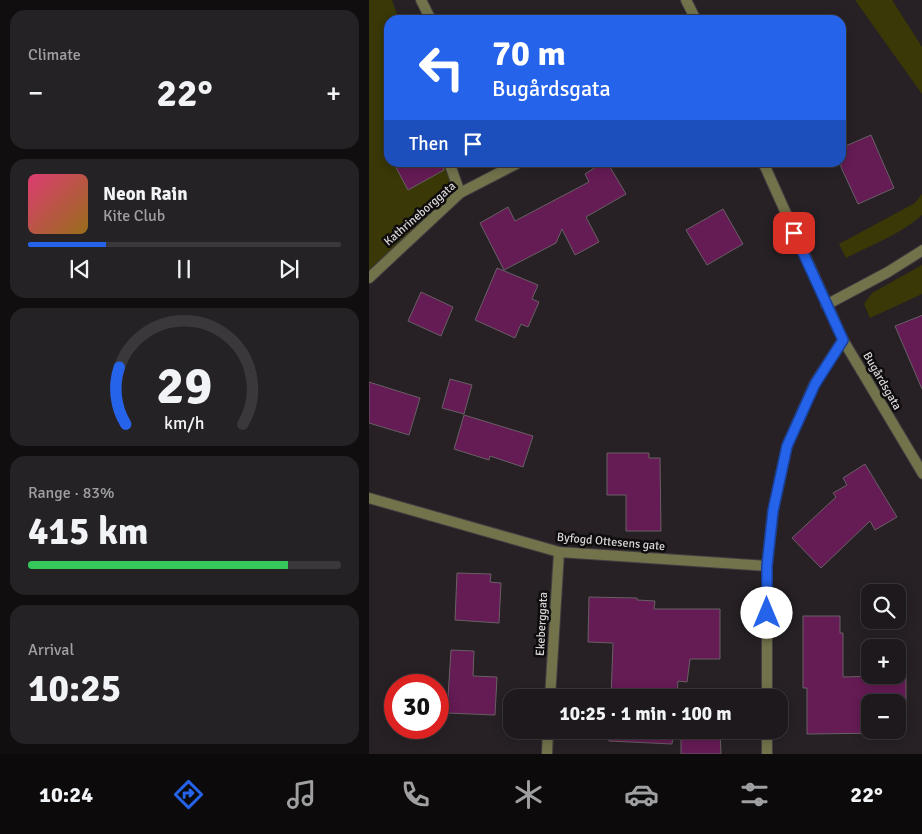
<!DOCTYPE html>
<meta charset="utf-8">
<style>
:root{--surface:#1d191c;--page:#252225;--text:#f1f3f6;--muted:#a0a0a3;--line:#3b383b;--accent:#2563eb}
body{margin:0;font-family:Signika,sans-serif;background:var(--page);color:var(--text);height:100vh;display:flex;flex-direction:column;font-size:19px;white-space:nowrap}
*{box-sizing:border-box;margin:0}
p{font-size:16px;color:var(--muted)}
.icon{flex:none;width:28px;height:28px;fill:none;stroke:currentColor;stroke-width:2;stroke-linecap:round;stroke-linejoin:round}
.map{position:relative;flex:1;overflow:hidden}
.details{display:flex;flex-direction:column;gap:10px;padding:10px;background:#100e0f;width:369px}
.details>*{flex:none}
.hud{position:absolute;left:15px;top:15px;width:462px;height:152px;border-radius:15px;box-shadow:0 2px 12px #0003,0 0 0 1px var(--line);background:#2563eb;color:#fff;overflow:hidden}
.tools{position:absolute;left:492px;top:584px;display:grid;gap:10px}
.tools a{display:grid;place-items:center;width:45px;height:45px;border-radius:10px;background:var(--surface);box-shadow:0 2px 12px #0003,0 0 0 1px var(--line);font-size:25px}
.speed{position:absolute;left:15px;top:674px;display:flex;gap:10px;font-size:25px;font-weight:700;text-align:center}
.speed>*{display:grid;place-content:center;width:65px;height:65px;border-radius:50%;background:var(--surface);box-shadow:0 2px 12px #0003,0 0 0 1px var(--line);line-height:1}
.speed .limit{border:8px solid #d22;background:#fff;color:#111}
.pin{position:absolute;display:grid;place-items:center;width:42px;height:42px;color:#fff;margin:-21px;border-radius:10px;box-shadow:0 2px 8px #0006}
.me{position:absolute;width:55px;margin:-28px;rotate:0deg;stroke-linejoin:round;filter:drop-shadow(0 0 4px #0008)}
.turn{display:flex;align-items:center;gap:18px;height:105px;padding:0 25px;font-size:22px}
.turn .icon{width:65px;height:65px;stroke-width:2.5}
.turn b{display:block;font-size:35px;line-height:42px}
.then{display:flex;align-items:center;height:48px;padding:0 25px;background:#0003;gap:10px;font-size:19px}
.big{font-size:38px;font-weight:800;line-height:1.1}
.details .card{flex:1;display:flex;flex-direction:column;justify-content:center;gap:8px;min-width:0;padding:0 18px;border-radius:15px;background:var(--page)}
.details .dial{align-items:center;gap:0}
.dial svg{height:130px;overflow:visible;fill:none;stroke:var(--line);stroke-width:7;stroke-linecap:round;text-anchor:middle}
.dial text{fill:var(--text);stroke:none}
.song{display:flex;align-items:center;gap:15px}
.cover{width:60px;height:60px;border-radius:8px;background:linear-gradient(135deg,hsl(340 70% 55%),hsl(40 70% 35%))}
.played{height:5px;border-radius:2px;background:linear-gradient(90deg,var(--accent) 25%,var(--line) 25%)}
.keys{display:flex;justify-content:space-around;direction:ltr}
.heat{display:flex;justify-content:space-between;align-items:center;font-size:28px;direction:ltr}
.charge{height:8px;border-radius:4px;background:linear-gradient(90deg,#34c759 83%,var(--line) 0)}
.trip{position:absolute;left:134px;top:689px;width:285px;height:50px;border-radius:15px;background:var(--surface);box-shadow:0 2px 12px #0003,0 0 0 1px var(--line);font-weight:800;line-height:50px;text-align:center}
.menu{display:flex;height:80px;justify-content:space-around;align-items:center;background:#0c0a0b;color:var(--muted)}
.menu .icon{width:35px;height:35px}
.menu .current{color:var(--accent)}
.menu b{font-size:22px;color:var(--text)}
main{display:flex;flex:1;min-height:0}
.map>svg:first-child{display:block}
.green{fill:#393806}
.building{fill:#651b54;stroke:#686065}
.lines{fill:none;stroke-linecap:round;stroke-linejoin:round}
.service-casing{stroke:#433e42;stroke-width:12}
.minor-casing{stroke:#433e42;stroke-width:12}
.service{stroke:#72724b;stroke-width:10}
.minor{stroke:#72724b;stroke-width:10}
.route-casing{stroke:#184099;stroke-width:12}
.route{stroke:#2563eb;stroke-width:9}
.labels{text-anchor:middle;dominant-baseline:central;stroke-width:5;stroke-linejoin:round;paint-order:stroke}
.street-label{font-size:12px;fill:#d9d5d8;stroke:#0e0c0d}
</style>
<main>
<section class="details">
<div class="card"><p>Climate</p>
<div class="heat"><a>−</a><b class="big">22°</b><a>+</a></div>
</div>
<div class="card">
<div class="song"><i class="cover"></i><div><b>Neon Rain</b><p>Kite Club</p></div></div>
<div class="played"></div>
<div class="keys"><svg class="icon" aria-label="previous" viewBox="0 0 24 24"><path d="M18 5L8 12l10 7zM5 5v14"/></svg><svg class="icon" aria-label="pause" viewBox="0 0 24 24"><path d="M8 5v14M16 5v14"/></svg><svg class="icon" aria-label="next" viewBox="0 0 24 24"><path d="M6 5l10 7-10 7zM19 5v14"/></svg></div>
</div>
<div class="card dial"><svg viewBox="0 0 100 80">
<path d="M14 69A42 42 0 1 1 86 69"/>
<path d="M14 69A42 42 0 0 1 10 34" stroke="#2563eb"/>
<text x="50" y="56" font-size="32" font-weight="700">29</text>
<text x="50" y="72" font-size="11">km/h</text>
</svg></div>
<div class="card"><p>Range · 83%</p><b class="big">415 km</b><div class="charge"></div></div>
<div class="card"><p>Arrival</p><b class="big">10:25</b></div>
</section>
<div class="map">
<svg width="554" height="754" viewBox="0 0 554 754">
<rect width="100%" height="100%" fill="#272125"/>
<g class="green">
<polygon points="0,0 23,0 30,20 20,20 20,162 80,163 91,193 0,278"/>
<polygon points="486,0 523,0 553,47 553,94"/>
<path d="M553,194V215C532,234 502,245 477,258L470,244L546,203Z"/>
<polygon points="553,265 553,294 501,318 495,304 503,293"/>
</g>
<g class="building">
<polygon points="502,135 525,188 489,204 472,167 472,148"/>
<polygon points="24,162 73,162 75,170 39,190"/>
<polygon points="235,162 238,162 257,194 217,217 230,242 206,255 193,229 187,243 135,270 111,223 139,207 146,221 220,182 216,174"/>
<polygon points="354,209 374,244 338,265 317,230"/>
<polygon points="128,268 169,285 163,299 170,302 159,327 152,324 146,338 106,320"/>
<polygon points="52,292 84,307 72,336 39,321"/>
<polygon points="554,315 554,389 553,389 526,326"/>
<polygon points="81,379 103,385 95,414 73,408"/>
<polygon points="0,382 51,398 40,435 0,423"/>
<polygon points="95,415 164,436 154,467 121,456 120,460 85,449"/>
<polygon points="238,453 280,453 280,458 291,458 292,531 257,531 257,495 238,495"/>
<polygon points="496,464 528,517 506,530 501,521 452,568 423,538 467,497 464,493 478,485 474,478"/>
<polygon points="88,573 122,574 121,582 132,583 130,623 86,620"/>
<polygon points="220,597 268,598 268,600 286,601 285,609 351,609 351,659 321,659 318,682 309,681 308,698 242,698 244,643 219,642"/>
<polygon points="434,616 471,616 471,633 474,633 474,677 537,675 537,702 501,702 501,730 518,730 518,733 438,734 438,688 434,688"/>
<polygon points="82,650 105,651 104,676 128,677 126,715 78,713"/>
<polygon points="240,730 305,730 303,744 240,741"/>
<polygon points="312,730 351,730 352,754 312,754"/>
</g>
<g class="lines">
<defs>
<g id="service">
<polyline points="52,0 62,20"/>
<polyline points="80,162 91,193"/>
</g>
<g id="minor">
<polyline points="317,0 327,20"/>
<polyline points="394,162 474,340 554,474"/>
<polyline points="0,278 91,193 151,162"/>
<polyline points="457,305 519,272 554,250"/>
<polyline points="0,498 190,552 398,566"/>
<polyline points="181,698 190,552"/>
<polyline points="398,698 398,566 404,511 418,446 446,383 474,340"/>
<polyline points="398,730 398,754"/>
<polyline points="178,754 179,730"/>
</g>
</defs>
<use href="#service" class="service-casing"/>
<use href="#minor" class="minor-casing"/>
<use href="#service" class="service"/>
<use href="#minor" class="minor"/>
</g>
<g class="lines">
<defs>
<polyline id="route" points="398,613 398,566 404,511 418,446 446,384 474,340 425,233"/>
</defs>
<use href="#route" class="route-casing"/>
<use href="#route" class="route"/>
</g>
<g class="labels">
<g class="street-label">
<text transform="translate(51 214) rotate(-41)">Kathrineborggata</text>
<text transform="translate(513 381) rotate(60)">Bugårdsgata</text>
<text transform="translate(242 542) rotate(5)">Byfogd Ottesens gate</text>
<text transform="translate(173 624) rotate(-87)">Ekeberggata</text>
</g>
</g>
</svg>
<div class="tools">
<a><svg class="icon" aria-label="search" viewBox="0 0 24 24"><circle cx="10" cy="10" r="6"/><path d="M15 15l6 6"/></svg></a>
<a>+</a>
<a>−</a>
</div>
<div class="speed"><div class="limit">30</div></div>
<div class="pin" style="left:425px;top:233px;background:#d93025"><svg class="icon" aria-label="arrive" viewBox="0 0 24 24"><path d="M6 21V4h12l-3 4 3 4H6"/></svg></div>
<svg class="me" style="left:398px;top:613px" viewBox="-20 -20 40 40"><circle r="19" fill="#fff"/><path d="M0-13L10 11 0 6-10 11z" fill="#2563eb"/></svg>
<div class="trip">10:25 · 1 min · 100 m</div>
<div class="hud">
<div class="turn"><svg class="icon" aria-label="left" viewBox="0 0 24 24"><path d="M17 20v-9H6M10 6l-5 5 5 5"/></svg><div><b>70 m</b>Bugårdsgata</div></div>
<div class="then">Then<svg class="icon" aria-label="arrive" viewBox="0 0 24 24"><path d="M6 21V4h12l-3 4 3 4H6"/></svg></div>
</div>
</div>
</main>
<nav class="menu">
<b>10:24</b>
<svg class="icon current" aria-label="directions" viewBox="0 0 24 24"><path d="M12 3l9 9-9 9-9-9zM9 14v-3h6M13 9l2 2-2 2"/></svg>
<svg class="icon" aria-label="music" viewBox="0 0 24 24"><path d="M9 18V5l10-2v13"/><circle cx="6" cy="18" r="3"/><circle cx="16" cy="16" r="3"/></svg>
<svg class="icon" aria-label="phone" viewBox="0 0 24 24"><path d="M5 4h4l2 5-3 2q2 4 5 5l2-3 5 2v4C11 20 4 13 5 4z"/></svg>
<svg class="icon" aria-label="climate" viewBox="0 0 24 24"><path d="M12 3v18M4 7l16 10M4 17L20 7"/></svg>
<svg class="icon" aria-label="car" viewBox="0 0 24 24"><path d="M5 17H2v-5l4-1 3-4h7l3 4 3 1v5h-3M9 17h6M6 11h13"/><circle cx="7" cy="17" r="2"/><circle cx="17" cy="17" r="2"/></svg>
<svg class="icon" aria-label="filters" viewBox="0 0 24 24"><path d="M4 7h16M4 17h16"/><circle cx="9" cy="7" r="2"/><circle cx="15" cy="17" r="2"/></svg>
<b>22°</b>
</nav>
